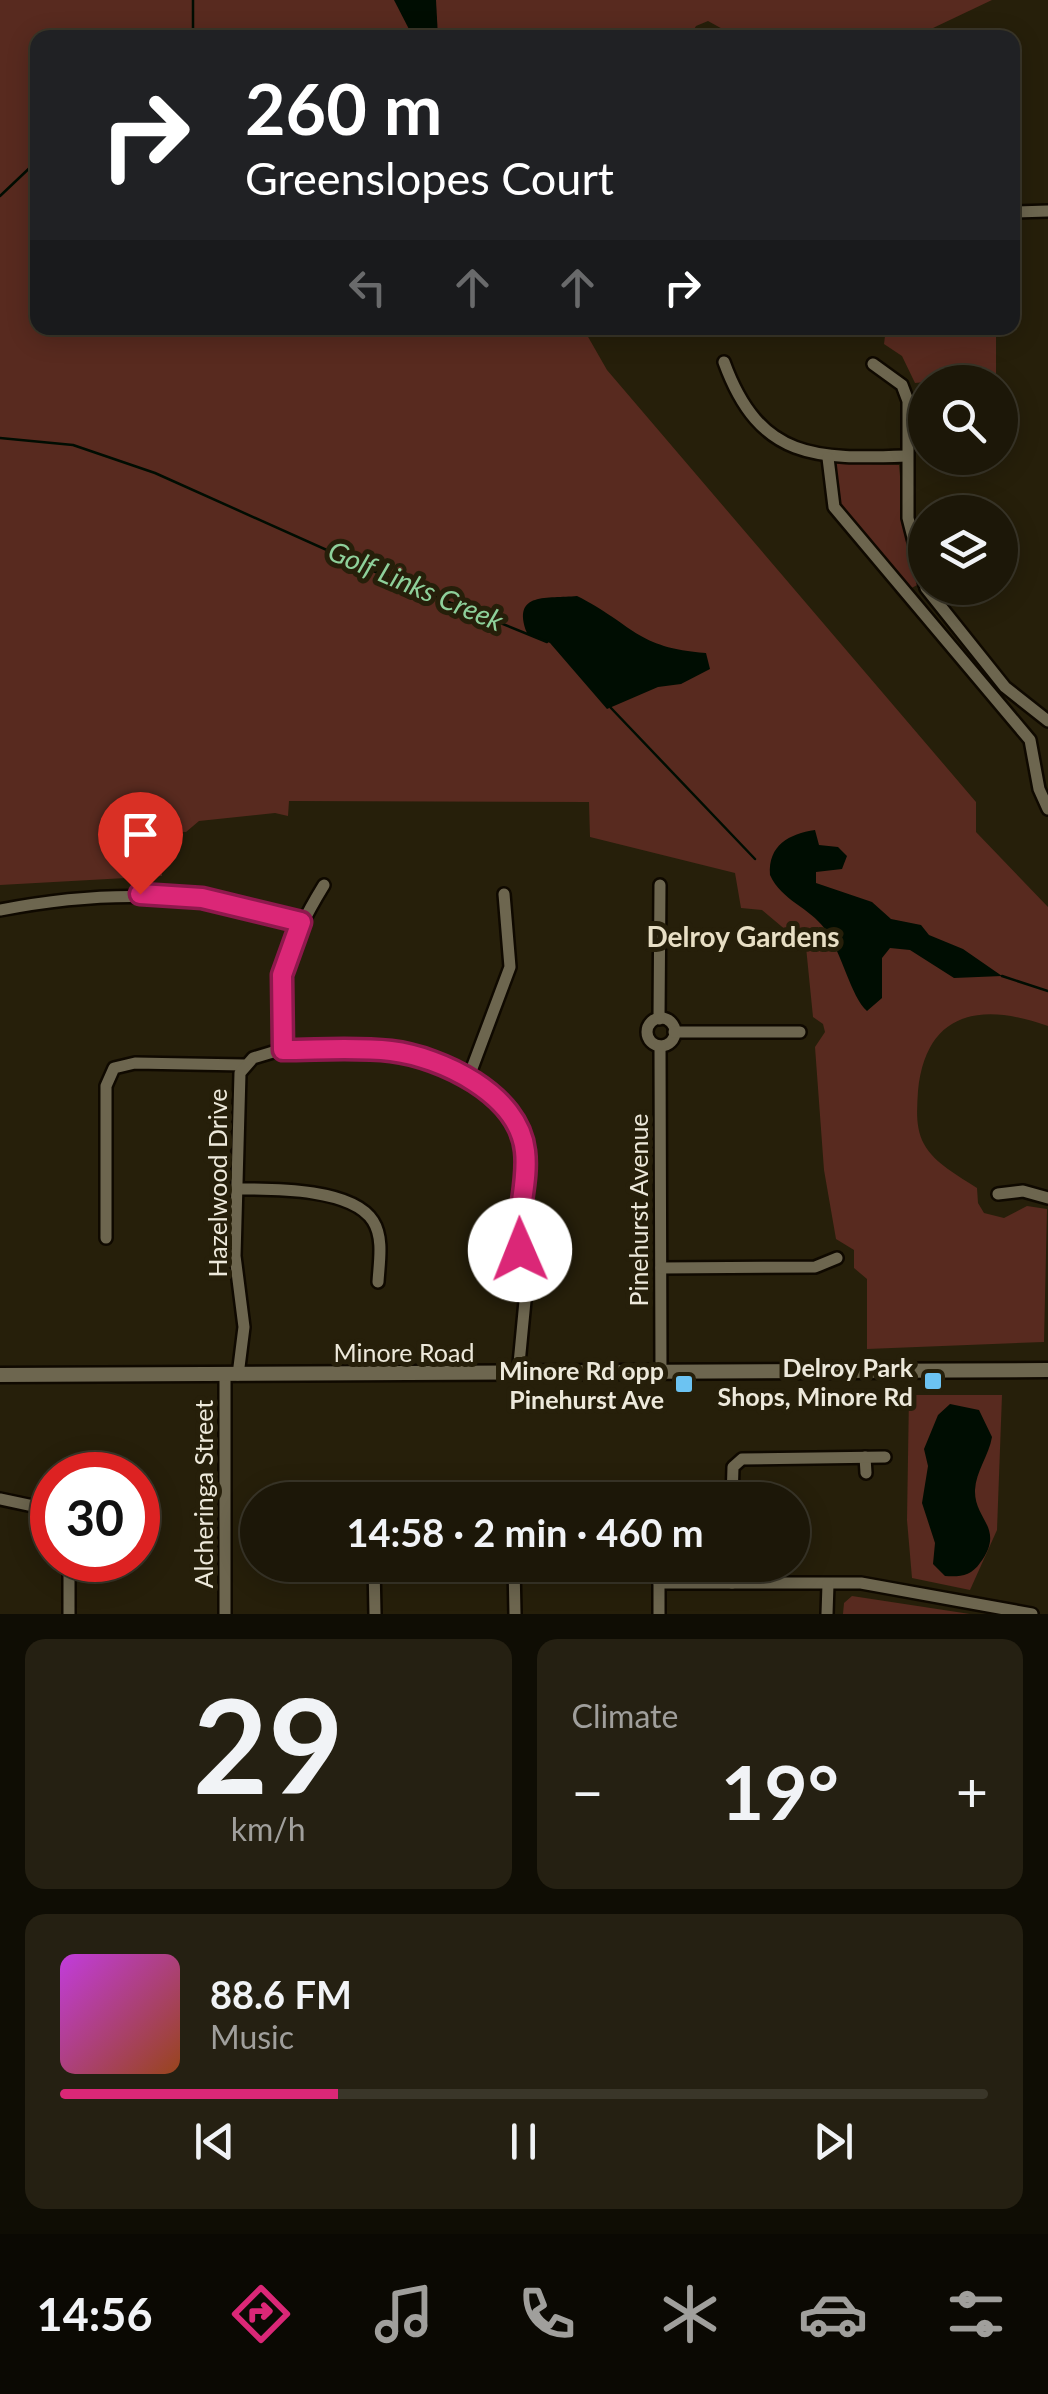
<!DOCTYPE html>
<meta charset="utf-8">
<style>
:root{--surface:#1c1708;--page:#252012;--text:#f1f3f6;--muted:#a09f9c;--line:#3a3629;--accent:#db2777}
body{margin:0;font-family:Lato,sans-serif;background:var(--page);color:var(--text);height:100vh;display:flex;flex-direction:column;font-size:38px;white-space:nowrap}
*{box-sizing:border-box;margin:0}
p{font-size:32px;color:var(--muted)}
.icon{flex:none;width:55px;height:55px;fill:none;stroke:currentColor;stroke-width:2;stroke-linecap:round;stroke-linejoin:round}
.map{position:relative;height:1614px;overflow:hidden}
.sheet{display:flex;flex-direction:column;gap:25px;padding:25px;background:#0f0d04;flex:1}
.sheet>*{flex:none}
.guide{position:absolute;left:30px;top:30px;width:990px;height:305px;border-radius:20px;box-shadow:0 5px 25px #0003,0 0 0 2px var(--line);background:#202124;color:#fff;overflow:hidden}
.fabs{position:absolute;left:908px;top:365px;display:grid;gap:20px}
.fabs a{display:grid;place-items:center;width:110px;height:110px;border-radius:50%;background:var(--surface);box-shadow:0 5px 25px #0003,0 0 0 2px var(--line);font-size:50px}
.speed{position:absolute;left:30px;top:1452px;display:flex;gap:20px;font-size:50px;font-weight:700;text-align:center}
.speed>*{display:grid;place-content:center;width:130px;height:130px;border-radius:50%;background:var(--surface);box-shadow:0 5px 25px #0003,0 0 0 2px var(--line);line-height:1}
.speed .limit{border:15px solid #d22;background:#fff;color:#111}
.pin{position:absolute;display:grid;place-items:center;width:85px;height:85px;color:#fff;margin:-102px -42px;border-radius:50% 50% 50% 0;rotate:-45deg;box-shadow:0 0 10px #0007}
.pin .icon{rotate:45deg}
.me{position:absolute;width:110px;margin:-55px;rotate:359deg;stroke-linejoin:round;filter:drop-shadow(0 0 8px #0008)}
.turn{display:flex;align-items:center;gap:35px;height:210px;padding:0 50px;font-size:45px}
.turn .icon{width:130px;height:130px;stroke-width:2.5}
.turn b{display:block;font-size:70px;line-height:85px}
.lanes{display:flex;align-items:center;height:95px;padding:0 50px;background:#0003;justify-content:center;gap:50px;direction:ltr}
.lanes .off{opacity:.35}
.big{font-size:75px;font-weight:700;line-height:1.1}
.sheet .widget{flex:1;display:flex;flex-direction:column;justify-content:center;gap:15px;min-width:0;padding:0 35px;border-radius:20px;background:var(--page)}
.sheet .dial{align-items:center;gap:0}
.dial b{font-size:130px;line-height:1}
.song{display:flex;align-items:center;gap:30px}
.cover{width:120px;height:120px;border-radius:15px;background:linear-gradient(135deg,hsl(290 70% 55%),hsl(20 70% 35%))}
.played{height:10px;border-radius:5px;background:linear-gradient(90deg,var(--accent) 30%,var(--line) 30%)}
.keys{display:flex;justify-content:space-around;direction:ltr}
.heat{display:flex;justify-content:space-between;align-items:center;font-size:55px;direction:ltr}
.sheet .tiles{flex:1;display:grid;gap:25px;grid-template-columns:1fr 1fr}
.widget:last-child{grid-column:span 2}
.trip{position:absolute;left:240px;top:1482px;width:570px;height:100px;border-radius:50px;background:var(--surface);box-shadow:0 5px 25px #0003,0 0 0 2px var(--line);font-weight:700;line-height:100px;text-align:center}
.menu{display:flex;height:160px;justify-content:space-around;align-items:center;background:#0b0903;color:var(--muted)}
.menu .icon{width:70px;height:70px}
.menu .active{color:var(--accent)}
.menu b{font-size:45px;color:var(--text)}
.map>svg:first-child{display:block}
.green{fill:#582a1f}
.water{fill:#000d02}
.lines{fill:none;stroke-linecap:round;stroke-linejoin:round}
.stream{stroke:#000d02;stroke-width:2.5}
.minor-casing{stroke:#0f0900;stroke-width:16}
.tertiary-casing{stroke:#0f0900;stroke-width:19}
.minor{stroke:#6d664f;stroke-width:11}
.tertiary{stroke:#6d664f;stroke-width:14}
.route-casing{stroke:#8e194d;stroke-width:25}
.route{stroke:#db2777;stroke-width:18}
.poi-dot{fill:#6cc3f2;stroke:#261f0a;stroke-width:4}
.labels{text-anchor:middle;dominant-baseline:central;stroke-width:10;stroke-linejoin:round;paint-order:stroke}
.street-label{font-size:25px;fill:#ede9db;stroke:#261f0a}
.poi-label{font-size:25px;font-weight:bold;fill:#ede9db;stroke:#261f0a;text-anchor:end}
.water-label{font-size:28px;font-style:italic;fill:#8ed09a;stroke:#261f0a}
.neighbourhood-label{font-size:28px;font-weight:bold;fill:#e8dfc5;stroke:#261f0a}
</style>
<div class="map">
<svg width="1048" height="1614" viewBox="0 0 1048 1614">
<rect width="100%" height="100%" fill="#261f0a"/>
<g class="green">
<path d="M0,0H992L912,38L737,37L708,21L696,26L689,38H38V328H583L607,370L976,802V832L1048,907V1026C981,1002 926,1011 918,1091C917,1109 915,1127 924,1144C935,1164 959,1176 977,1188L978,1203L984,1213L1004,1218L1027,1206L1047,1209L1044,1342L867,1349V1279L854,1268V1250L836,1239L824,1170L815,1047L825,1032L823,1024L813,1017L806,947L762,910L741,908L735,873L590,837L589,802L289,801L288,816L275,813L199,821L186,832L162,831V876L0,885Z"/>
<polygon points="886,328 996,328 996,375 915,383 902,356 884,344"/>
<polygon points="837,463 899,465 906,542 919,584 908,590 836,505 831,465"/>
<polygon points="909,1395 1002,1395 997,1530 970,1590 912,1578 907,1520"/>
<polygon points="852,1596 970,1614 843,1614 844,1603"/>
</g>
<g class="water">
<polygon points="394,0 436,0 438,37 413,37"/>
<path d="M577,596C633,624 636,648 706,653L710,669L681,684L658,687L607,709L550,643L527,633C511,591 548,599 577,596Z"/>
<path d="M815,830L819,845L838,847L847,856L842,869L816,872V883L872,902L891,919L921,925L929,935L963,949L1002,976L954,978L910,950L890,948L882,958V998L867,1011C851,997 842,953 825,929C809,907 782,901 770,875C768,845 789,834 815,830Z"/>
<path d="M950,1404L979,1410L992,1437C989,1455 976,1471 975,1490C974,1520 1006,1528 980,1563C971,1576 960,1577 945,1576L933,1564L935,1543L922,1503L928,1466L924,1449L938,1415Z"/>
</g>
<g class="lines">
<g class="stream">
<polyline points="193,38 193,0"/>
<polyline points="0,196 38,160"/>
<polyline points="0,438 73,445 155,473 387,577 547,642"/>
<polyline points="611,708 755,859"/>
<polyline points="1002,976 1048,991"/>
</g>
<defs>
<g id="minor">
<polyline points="1012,212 1048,211"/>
<path d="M724,362C760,461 817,459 907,456"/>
<polyline points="873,364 902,385 908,401 908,518 925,585"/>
<polyline points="828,458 834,507 1030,740 1039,789 1048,809"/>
<polyline points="926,588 1005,687 1048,721"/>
<path d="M0,910C109,889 194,892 301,922"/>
<circle cx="661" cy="1032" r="14"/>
<polyline points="659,1019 660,885"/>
<polyline points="674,1032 800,1032"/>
<polyline points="660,1046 661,1373"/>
<path d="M283,1049C283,974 284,950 324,885"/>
<polyline points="468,1079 510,967 504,894"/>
<path d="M239,1189C273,1189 352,1188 373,1221C384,1238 379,1263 378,1282"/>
<polyline points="998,1194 1023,1191 1048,1198"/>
<polyline points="106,1238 106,1086 114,1068 135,1063 244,1065"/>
<polyline points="661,1268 815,1267 837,1258"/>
<polyline points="238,1375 244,1327 235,1256 240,1073 253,1058 283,1049 394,1051 468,1079 508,1112 525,1152 516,1227 525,1301 518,1374"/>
<polyline points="865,1457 866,1473"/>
<polyline points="0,1499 52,1510"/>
<polyline points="732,1500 733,1467 742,1459 885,1457"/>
<polyline points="374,1565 375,1614"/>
<polyline points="514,1565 515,1614"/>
<polyline points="732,1565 732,1583"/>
<polyline points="659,1583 861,1583 1032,1614"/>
<polyline points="69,1614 69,1560"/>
<polyline points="225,1614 225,1375"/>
<polyline points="659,1614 659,1565"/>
<polyline points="827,1614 828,1584"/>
</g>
<polyline id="tertiary" points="0,1375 1048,1370"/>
</defs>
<use href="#minor" class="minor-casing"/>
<use href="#tertiary" class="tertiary-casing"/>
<use href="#minor" class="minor"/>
<use href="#tertiary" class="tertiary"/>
</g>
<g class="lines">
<defs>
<path id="route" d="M140,894L202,898L301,922L282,975L283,1050C318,1050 355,1047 391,1051C441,1057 519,1094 525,1151C529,1184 515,1216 520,1250"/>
</defs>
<use href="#route" class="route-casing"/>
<use href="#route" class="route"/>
</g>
<g class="poi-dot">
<rect x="923" y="1371" width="20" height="20" rx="5"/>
<rect x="674" y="1374" width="20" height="20" rx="5"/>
</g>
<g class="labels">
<g class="street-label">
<text transform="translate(217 1183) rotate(-90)">Hazelwood Drive</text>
<text transform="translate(638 1210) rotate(-90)">Pinehurst Avenue</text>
<text x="404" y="1352">Minore Road</text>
<text transform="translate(203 1494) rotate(-90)">Alcheringa Street</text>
</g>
<g class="poi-label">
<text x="913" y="1367">Delroy Park<tspan x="913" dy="29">Shops, Minore Rd</tspan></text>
<text x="664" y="1370">Minore Rd opp<tspan x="664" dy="29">Pinehurst Ave</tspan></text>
</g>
<g class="water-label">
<text transform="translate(416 585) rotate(23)">Golf Links Creek</text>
</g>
<g class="neighbourhood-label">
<text x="743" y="936">Delroy Gardens</text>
</g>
</g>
</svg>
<div class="fabs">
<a><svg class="icon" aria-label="search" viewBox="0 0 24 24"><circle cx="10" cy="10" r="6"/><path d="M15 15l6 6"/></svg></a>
<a><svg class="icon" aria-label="layers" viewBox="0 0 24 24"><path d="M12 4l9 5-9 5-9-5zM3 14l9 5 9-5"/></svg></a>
</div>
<div class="speed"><div class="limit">30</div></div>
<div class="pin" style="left:140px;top:894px;background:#d93025"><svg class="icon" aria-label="arrive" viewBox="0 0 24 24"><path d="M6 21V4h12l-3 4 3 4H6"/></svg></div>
<svg class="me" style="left:520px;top:1250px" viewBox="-20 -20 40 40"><circle r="19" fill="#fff"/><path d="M0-13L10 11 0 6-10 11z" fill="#db2777"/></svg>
<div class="trip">14:58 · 2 min · 460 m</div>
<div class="guide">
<div class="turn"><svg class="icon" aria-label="right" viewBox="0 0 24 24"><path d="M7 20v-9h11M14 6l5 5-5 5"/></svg><div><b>260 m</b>Greenslopes Court</div></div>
<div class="lanes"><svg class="icon off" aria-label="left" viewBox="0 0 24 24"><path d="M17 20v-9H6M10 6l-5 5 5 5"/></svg><svg class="icon off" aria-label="ahead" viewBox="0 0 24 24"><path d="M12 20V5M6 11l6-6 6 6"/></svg><svg class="icon off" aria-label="ahead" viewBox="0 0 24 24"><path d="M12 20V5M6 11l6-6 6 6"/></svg><svg class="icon" aria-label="right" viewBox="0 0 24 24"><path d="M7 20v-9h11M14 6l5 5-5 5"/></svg></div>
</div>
</div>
<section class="sheet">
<div class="tiles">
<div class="widget dial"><b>29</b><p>km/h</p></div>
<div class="widget"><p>Climate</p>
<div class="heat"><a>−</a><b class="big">19°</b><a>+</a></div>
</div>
<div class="widget">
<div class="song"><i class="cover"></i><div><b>88.6 FM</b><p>Music</p></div></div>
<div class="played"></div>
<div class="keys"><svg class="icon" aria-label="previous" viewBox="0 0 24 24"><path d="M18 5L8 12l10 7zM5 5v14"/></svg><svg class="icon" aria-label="pause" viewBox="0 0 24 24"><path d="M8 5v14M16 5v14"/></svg><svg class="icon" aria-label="next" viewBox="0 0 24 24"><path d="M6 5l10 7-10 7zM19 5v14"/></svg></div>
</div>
</div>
</section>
<nav class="menu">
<b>14:56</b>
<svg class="icon active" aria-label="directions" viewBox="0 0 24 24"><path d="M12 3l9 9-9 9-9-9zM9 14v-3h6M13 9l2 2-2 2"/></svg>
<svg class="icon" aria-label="music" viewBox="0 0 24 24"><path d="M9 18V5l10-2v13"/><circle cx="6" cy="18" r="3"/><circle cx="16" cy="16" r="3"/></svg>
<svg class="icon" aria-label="phone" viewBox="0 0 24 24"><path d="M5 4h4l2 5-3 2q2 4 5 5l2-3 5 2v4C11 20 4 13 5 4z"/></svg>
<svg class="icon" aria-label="climate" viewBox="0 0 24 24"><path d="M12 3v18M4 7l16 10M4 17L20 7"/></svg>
<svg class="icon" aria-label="car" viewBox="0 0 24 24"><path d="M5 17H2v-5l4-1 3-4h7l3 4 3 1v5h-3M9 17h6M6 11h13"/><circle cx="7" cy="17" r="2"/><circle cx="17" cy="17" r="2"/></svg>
<svg class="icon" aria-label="filters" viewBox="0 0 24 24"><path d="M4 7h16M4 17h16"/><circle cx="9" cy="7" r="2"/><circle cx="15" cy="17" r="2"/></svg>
</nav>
